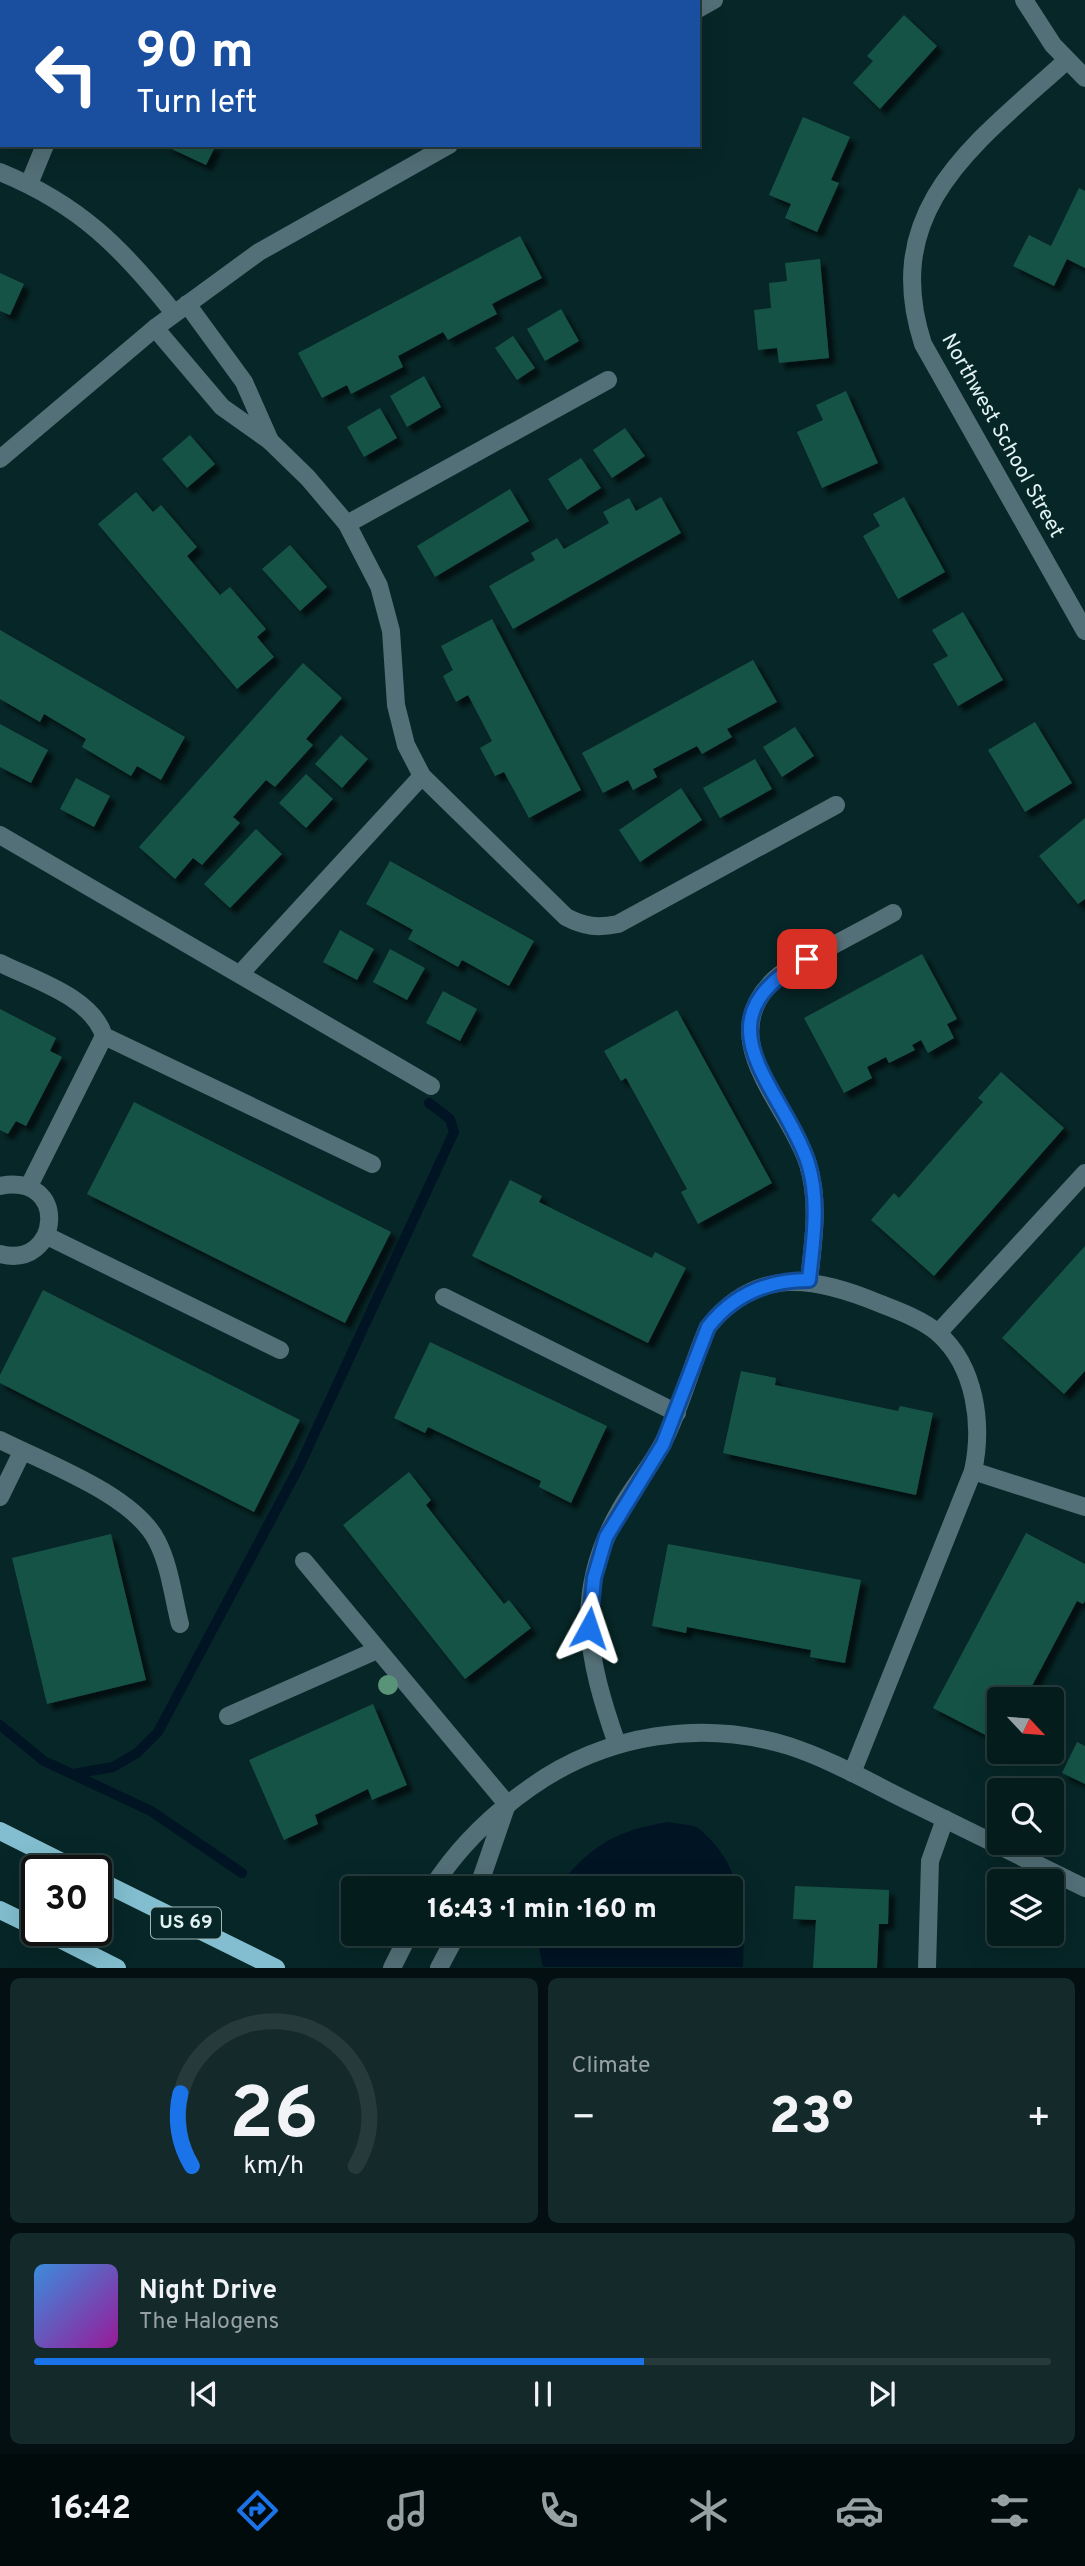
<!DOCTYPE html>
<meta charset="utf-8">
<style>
:root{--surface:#051c1d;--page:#13292a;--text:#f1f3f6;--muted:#97a1a4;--line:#263a3b;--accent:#1a73e8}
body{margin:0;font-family:Overpass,sans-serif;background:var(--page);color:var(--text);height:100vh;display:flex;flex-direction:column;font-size:26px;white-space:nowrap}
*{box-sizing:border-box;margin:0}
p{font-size:23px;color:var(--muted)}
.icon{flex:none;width:38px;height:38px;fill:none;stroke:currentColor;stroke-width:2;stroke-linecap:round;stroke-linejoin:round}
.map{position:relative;height:1968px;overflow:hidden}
.side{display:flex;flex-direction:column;gap:10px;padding:10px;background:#030f10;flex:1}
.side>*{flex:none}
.hud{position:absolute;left:0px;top:0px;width:700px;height:147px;box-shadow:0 7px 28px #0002,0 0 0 2px var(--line);background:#1a4fa0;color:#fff;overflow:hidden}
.needle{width:46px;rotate:116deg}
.tools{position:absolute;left:987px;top:1687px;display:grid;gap:14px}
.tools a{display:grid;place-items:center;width:77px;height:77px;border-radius:7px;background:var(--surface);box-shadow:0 7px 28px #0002,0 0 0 2px var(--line);font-size:35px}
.speed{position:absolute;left:21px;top:1855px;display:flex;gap:14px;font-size:35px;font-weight:700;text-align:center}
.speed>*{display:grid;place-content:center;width:91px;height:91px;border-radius:50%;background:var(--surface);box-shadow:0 7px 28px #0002,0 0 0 2px var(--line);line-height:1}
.speed .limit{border:4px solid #111;border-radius:10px;background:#fff;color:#111}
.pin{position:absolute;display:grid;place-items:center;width:60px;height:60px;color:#fff;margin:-30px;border-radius:14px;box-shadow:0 4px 10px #0006}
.me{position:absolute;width:77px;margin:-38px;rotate:5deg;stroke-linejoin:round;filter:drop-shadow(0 0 5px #0008)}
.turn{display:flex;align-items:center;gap:24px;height:147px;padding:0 21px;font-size:32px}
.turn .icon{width:91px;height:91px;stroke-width:2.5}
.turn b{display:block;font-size:49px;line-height:60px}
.big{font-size:52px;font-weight:800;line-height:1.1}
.side .widget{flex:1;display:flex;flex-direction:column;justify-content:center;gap:10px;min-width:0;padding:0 24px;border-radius:10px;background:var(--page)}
.side .dial{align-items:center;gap:0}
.dial svg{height:182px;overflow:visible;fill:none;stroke:var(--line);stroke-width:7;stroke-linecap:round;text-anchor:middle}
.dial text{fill:var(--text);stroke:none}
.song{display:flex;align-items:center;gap:21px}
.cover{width:84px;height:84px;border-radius:10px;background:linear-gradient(135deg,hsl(210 70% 55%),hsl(300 70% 35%))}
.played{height:7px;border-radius:4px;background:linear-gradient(90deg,var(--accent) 60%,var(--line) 60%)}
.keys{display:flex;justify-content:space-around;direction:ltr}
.heat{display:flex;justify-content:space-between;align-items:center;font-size:38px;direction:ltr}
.side .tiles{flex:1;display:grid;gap:10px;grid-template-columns:1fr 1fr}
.widget:last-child{grid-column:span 2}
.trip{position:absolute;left:341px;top:1876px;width:402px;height:70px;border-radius:7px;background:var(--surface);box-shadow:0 7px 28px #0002,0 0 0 2px var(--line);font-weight:800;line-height:70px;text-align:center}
.tabs{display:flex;height:112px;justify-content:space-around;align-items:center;background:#020b0c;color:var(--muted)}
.tabs .icon{width:49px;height:49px}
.tabs .current{color:var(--accent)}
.tabs b{font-size:32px;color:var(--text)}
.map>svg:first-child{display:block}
.water{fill:#001424}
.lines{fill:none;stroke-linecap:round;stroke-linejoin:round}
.stream{stroke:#001424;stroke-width:10}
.building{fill:#195246;filter:url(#shadow)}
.minor{stroke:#536f77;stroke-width:18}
.major{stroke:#82becf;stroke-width:18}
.tree{fill:#5a9478}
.route-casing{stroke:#114b97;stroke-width:18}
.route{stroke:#1a73e8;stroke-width:12}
.labels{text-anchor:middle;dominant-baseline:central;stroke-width:7;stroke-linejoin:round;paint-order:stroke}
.shield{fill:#072627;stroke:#a0b5b6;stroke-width:2}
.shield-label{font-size:19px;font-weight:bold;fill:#e1f2f3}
.street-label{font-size:21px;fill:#e1f2f3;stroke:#072627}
</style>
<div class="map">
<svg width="1085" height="1968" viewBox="0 0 1085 1968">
<defs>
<filter id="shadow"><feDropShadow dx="6" dy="6" stdDeviation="2" flood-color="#0009"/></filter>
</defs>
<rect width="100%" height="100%" fill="#072627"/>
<path class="water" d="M669,1822C677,1824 689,1824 696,1827C701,1829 705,1835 709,1838C744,1873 745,1921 743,1967H543L538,1943L540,1934H732V1888H557C590,1846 616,1830 669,1822Z"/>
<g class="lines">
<g class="stream">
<polyline points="0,1725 44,1761 151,1811 242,1873"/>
<polyline points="73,1774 113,1767 137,1753 158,1732 299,1467 454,1132 450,1119 429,1103"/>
</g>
</g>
<g class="building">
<polygon points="904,15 937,46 880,109 853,83 873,61 867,56"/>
<polygon points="803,117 850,137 831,180 839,183 817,232 785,218 791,204 769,195"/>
<polygon points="163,145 216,145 206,165"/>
<polygon points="1079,188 1085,191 1085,268 1067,259 1054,286 1013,266 1029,235 1051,246"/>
<polygon points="520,236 542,278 492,304 497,314 448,340 443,332 398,356 403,367 351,394 347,385 322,398 298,353"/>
<polygon points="820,259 829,358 779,363 777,348 758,350 754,310 771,308 769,283 787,281 785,263"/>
<polygon points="0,273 24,284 10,315 0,311"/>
<polygon points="561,309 579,341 545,361 527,329"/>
<polygon points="513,336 535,368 517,380 495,348"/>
<polygon points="424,376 441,407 407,427 390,396"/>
<polygon points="846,391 878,463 822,488 797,432 823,420 816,405"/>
<polygon points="380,408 397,438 364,457 347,427"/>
<polygon points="625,428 645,456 612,478 593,450"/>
<polygon points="190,435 215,464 187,488 162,459"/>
<polygon points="581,458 601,488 567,510 548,479"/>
<polygon points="510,489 529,521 435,577 417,546"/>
<polygon points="136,492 153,512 161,505 197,547 187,556 220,595 230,587 266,629 257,637 274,657 237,689 98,524"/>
<polygon points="661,497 681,533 513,629 489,586 535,560 531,553 557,538 564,549 609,523 603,512 629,498 636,511"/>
<polygon points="904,497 945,572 898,599 863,536 880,526 873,514"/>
<polygon points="290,545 327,587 300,611 262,569"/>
<polygon points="963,612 1003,680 958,706 933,664 948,656 932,630"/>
<polygon points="492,619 581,790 529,818 504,772 495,776 480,748 492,741 468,695 456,702 443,676 453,670 441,646"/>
<polygon points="0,630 185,737 161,780 137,766 131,776 82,747 86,739 44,714 40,722 0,699"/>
<polygon points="753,660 777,702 727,729 732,737 702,754 697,746 653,769 657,777 633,790 628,780 603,793 582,753"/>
<polygon points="303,663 342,698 306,739 313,745 275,787 266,780 233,817 240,823 202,865 193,858 175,879 139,847"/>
<polygon points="1035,722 1072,783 1025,812 988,750"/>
<polygon points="0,724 48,750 31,783 0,767"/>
<polygon points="795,727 814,756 782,777 763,747"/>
<polygon points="341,735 368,759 342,788 315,764"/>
<polygon points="755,759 772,789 720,818 703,788"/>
<polygon points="306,774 333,799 306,828 279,803"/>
<polygon points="76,778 110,796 94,827 60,809"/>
<polygon points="681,788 702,820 640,862 619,830"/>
<polygon points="1085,818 1085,899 1078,904 1039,856"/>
<polygon points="256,829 282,854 230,908 204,884"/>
<polygon points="390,861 534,941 509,986 462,960 458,967 408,939 413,930 366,904"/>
<polygon points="340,930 374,949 357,980 323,962"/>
<polygon points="390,949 425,968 407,1000 373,982"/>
<polygon points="922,954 957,1019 947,1024 954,1038 928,1053 921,1040 912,1045 915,1050 889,1063 886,1057 867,1067 872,1078 844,1093 804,1018"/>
<polygon points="443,991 477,1009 460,1041 426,1023"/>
<polygon points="0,1009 56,1038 50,1051 62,1057 26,1126 16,1121 8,1134 0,1130"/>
<polygon points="677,1010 772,1183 698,1224 681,1192 687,1189 626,1078 621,1081 604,1051"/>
<polygon points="1001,1072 1064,1128 934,1276 871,1220 894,1193 899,1198 983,1102 978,1098"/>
<polygon points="134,1102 391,1232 345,1323 87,1194"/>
<polygon points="510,1180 542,1196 539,1202 569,1217 652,1258 655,1252 686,1268 648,1343 472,1256"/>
<polygon points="1085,1246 1085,1371 1064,1394 1002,1338"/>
<polygon points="43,1290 300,1420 254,1512 0,1383 0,1375"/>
<polygon points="430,1342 607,1426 571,1503 539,1487 541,1481 428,1427 425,1433 394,1418"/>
<polygon points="741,1371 776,1378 775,1385 898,1411 900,1406 933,1413 916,1495 723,1453"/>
<polygon points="409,1472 431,1500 426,1505 440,1523 504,1604 509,1600 531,1628 465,1679 343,1525"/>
<polygon points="1026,1533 1085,1564 1085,1601 1083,1604 1077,1601 1025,1699 999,1699 999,1742 933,1708"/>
<polygon points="111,1534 146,1680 47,1704 12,1558"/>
<polygon points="668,1544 861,1580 845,1663 810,1657 811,1650 687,1627 686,1633 652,1626"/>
<polygon points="373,1704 407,1785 372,1800 368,1789 315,1815 318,1824 284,1840 249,1760"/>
<polygon points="1077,1742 1085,1746 1085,1784 1062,1773"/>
<polygon points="795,1886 889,1890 888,1924 879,1924 877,1968 813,1968 816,1920 793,1919"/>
</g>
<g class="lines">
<g class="minor">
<polyline points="1024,0 1053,45 1085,78"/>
<polyline points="111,2 112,0"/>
<polyline points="698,9 714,0"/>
<path d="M1066,61C976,143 879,208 923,344L1085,631"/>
<path d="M0,172C79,204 122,248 174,313"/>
<polyline points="29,184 45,145"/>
<polyline points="187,304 244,382 270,441"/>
<path d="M155,328L222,407L270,441L308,478L347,524L379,586L391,631L396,705L406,745L422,776L566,917C585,927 598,928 618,924L836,805"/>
<polyline points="0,459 155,328 259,252 449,145"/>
<polyline points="347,524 608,380"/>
<polyline points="0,835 431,1086"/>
<path d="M0,963C34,980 92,997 104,1036L372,1164"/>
<polyline points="240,974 422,776"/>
<path d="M0,1186C70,1172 61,1270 0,1254"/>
<polyline points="29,1186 104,1036"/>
<polyline points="47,1236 280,1350"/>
<path d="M809,1281C813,1242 820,1203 808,1164C789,1104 710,1038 776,978C786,968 801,963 813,956C839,942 866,928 893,913"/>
<polyline points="444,1297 677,1413"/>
<polyline points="938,1333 1085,1173"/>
<path d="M0,1440C46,1463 134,1495 157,1541C170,1566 173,1597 180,1624"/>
<polyline points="973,1471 1085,1507"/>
<polyline points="0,1497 22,1452"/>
<polyline points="304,1561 507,1804"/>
<polyline points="228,1716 377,1650"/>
<path d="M617,1744C587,1658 572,1592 621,1508C634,1485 652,1465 664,1441C682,1404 692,1364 708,1327C757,1265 816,1277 881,1304C899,1311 923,1320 938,1333C976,1367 983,1425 973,1471L852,1773"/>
<path d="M432,1888C458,1847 491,1815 531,1787C606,1734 701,1719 789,1746C832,1760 873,1784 914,1804C971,1832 1028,1860 1085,1888"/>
<polyline points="478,1888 507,1804"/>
<polyline points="392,1968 409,1934"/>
<polyline points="439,1968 457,1934"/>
<polyline points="927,1968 930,1861 945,1819"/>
</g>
<g class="major">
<polyline points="0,1831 80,1871"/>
<polyline points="96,1879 276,1968"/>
<polyline points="0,1910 37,1928"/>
<polyline points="42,1930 117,1968"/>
</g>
</g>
<circle class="tree" cx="388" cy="1685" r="10"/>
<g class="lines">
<defs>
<path id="route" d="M589,1628L594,1578L606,1537L663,1444L708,1327C733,1295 768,1280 809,1280C813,1241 820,1202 808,1163C782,1085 692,1021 807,959"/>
</defs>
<use href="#route" class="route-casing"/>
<use href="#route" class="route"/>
</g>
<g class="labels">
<rect class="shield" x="151" y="1907.5" width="70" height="31" rx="5"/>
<g class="shield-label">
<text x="186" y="1923">US 69</text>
</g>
<g class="street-label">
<text transform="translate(1002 436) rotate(61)">Northwest School Street</text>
</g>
</g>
</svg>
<div class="tools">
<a><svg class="needle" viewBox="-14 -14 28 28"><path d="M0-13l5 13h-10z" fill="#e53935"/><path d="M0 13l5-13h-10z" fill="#97a1a4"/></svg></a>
<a><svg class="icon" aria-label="search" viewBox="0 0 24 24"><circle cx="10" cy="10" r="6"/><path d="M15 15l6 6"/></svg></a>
<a><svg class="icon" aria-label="layers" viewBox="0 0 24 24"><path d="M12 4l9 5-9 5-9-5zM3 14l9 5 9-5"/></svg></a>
</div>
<div class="speed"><div class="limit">30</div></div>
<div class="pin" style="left:807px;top:959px;background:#d93025"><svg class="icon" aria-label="arrive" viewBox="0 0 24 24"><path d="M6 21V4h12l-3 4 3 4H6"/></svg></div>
<svg class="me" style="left:589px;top:1628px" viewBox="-20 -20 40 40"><path d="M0-17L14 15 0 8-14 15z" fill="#1a73e8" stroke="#fff" stroke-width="4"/></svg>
<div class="trip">16:43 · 1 min · 160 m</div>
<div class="hud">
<div class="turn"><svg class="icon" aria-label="left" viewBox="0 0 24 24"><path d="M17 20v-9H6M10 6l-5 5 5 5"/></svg><div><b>90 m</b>Turn left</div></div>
</div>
</div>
<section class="side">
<div class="tiles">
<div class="widget dial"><svg viewBox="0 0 100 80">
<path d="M14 69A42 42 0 1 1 86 69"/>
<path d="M14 69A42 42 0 0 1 9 37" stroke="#1a73e8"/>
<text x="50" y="56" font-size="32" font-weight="700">26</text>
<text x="50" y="72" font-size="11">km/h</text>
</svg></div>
<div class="widget"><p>Climate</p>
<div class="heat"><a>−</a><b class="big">23°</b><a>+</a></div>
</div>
<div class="widget">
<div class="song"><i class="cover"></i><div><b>Night Drive</b><p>The Halogens</p></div></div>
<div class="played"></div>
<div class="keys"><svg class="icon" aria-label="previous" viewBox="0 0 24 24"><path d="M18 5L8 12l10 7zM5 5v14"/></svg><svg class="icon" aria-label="pause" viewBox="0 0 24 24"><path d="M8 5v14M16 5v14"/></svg><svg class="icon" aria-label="next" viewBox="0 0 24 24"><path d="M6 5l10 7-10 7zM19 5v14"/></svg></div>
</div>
</div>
</section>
<nav class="tabs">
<b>16:42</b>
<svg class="icon current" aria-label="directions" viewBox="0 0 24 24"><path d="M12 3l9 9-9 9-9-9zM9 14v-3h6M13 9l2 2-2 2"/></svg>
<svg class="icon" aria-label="music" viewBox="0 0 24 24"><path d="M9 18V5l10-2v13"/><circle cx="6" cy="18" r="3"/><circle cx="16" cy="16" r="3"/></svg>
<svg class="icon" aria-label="phone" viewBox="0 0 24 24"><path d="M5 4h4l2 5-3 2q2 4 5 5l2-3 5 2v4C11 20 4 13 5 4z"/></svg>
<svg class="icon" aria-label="climate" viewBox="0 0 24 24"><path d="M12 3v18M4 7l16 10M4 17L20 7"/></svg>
<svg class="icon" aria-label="car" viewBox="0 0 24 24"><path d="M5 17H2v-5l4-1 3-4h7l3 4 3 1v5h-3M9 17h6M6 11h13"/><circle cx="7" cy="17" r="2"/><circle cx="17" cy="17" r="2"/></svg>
<svg class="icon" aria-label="filters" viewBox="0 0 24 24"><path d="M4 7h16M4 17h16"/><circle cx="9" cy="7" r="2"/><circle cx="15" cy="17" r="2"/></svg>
</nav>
